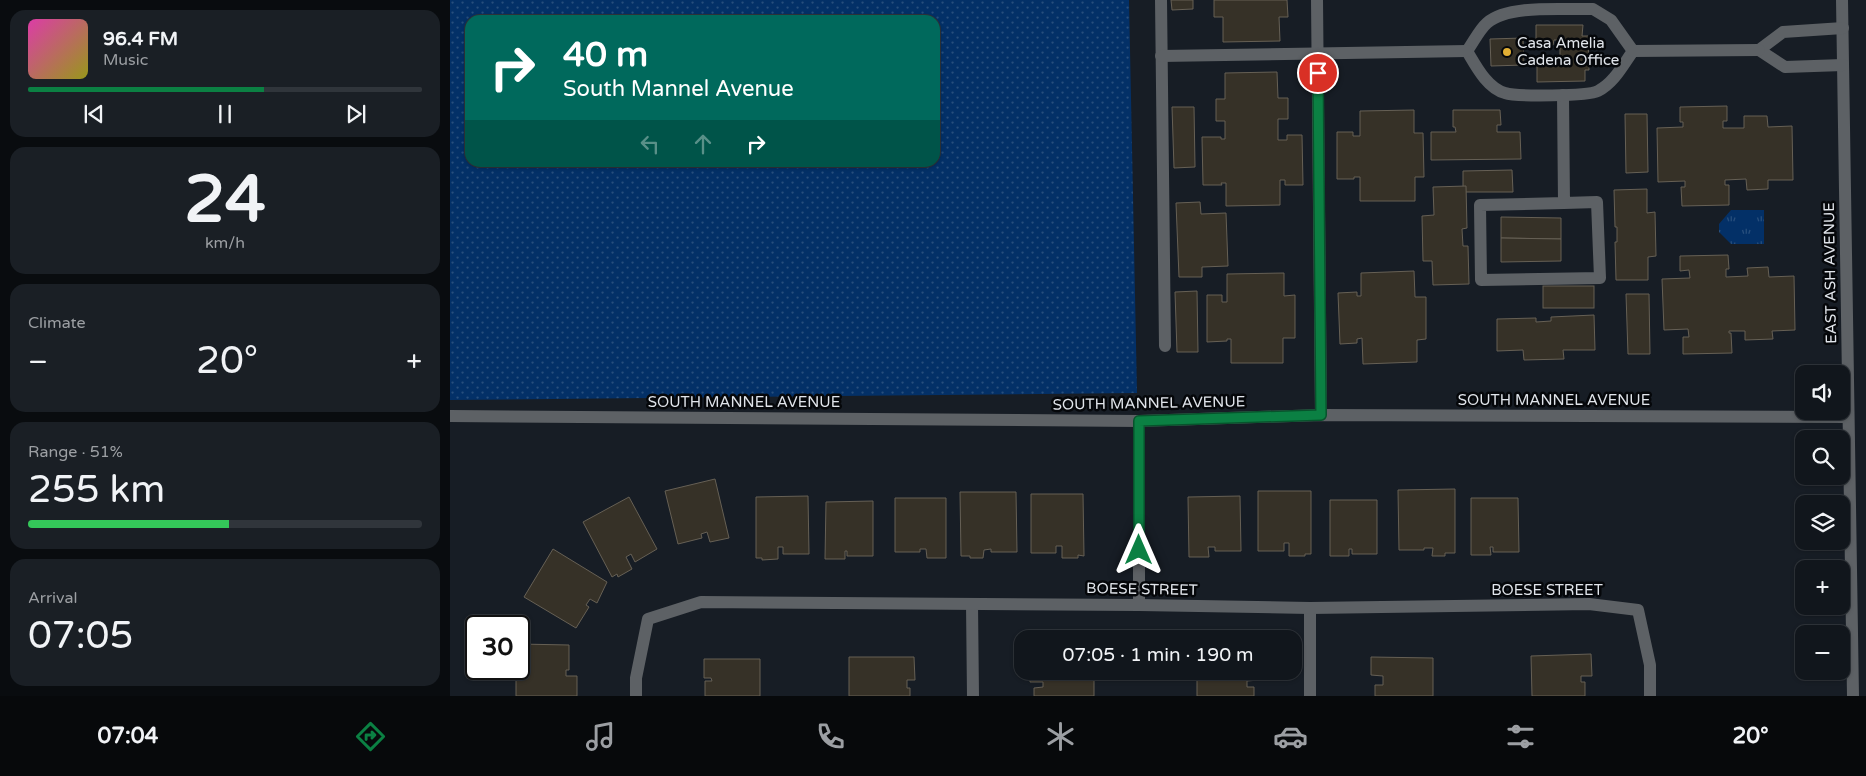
<!DOCTYPE html>
<meta charset="utf-8">
<style>
:root{--surface:#11161c;--page:#1a1f25;--text:#f1f3f6;--muted:#9c9fa3;--line:#30353b;--accent:#0b8043}
body{margin:0;font-family:"Varela Round",sans-serif;background:var(--page);color:var(--text);height:100vh;display:flex;flex-direction:column;font-size:19px;white-space:nowrap}
*{box-sizing:border-box;margin:0}
p{font-size:16px;color:var(--muted)}
.icon{flex:none;width:28px;height:28px;fill:none;stroke:currentColor;stroke-width:2;stroke-linecap:round;stroke-linejoin:round}
.map{position:relative;flex:1;overflow:hidden}
.drawer{display:flex;flex-direction:column;gap:10px;padding:10px;background:#090c0f;width:450px}
.drawer>*{flex:none}
.top-card{position:absolute;left:15px;top:15px;width:475px;height:152px;border-radius:15px;box-shadow:0 1px 4px #0004,0 0 0 1px var(--line);background:#00695c;color:#fff;overflow:hidden}
.fabs{position:absolute;left:1345px;top:365px;display:grid;gap:10px}
.fabs a{display:grid;place-items:center;width:55px;height:55px;border-radius:10px;background:var(--surface);box-shadow:0 1px 4px #0004,0 0 0 1px var(--line);font-size:25px}
.speed{position:absolute;left:15px;top:615px;display:flex;gap:10px;font-size:25px;font-weight:700;text-align:center}
.speed>*{display:grid;place-content:center;width:65px;height:65px;border-radius:50%;background:var(--surface);box-shadow:0 1px 4px #0004,0 0 0 1px var(--line);line-height:1}
.speed .limit{border:2px solid #111;border-radius:8px;background:#fff;color:#111}
.pin{position:absolute;display:grid;place-items:center;width:42px;height:42px;color:#fff;margin:-21px;border:2px solid #fff;border-radius:50%;box-shadow:0 1px 5px #0007}
.me{position:absolute;width:55px;margin:-28px;rotate:0deg;stroke-linejoin:round;filter:drop-shadow(0 0 4px #0008)}
.turn{display:flex;align-items:center;gap:18px;height:105px;padding:0 15px;font-size:22px}
.turn .icon{width:65px;height:65px;stroke-width:2.5}
.turn b{display:block;font-size:35px;line-height:42px}
.lanes{display:flex;align-items:center;height:48px;padding:0 15px;background:#0003;justify-content:center;gap:25px;direction:ltr}
.lanes .off{opacity:.35}
.big{font-size:38px;font-weight:600;line-height:1.1}
.drawer .tile{flex:1;display:flex;flex-direction:column;justify-content:center;gap:8px;min-width:0;padding:0 18px;border-radius:15px;background:var(--page)}
.drawer .dial{align-items:center;gap:0}
.dial b{font-size:65px;line-height:1}
.song{display:flex;align-items:center;gap:15px}
.cover{width:60px;height:60px;border-radius:8px;background:linear-gradient(135deg,hsl(320 70% 55%),hsl(60 70% 35%))}
.played{height:5px;border-radius:2px;background:linear-gradient(90deg,var(--accent) 60%,var(--line) 60%)}
.keys{display:flex;justify-content:space-around;direction:ltr}
.heat{display:flex;justify-content:space-between;align-items:center;font-size:28px;direction:ltr}
.charge{height:8px;border-radius:4px;background:linear-gradient(90deg,#34c759 51%,var(--line) 0)}
.trip{position:absolute;left:564px;top:630px;width:288px;height:50px;border-radius:15px;background:var(--surface);box-shadow:0 1px 4px #0004,0 0 0 1px var(--line);font-weight:600;line-height:50px;text-align:center}
.tabs{display:flex;height:80px;justify-content:space-around;align-items:center;background:#07090b;color:var(--muted)}
.tabs .icon{width:35px;height:35px}
.tabs .on{color:var(--accent)}
.tabs b{font-size:22px;color:var(--text)}
main{display:flex;flex:1;min-height:0}
.map>svg:first-child{display:block}
.grass{fill:url(#grass-dots);fill-rule:evenodd}
.park{fill:url(#park-tufts)}
.building{fill:#363127;stroke:#666055}
.lines{fill:none;stroke-linecap:round;stroke-linejoin:round}
.service{stroke:#5d6165;stroke-width:12}
.minor{stroke:#5d6165;stroke-width:12}
.route-casing{stroke:#07532c;stroke-width:12}
.route{stroke:#0b8043;stroke-width:9}
.poi-dot{fill:#e2af34;stroke:#05070a;stroke-width:2}
.labels{text-anchor:middle;dominant-baseline:central;stroke-width:5;stroke-linejoin:round;paint-order:stroke}
.poi-label{font-size:15px;fill:#e1e5eb;stroke:#05070a;text-anchor:start}
.street-label{font-size:15px;fill:#e1e5eb;stroke:#05070a}
</style>
<main>
<section class="drawer">
<div class="tile">
<div class="song"><i class="cover"></i><div><b>96.4 FM</b><p>Music</p></div></div>
<div class="played"></div>
<div class="keys"><svg class="icon" aria-label="previous" viewBox="0 0 24 24"><path d="M18 5L8 12l10 7zM5 5v14"/></svg><svg class="icon" aria-label="pause" viewBox="0 0 24 24"><path d="M8 5v14M16 5v14"/></svg><svg class="icon" aria-label="next" viewBox="0 0 24 24"><path d="M6 5l10 7-10 7zM19 5v14"/></svg></div>
</div>
<div class="tile dial"><b>24</b><p>km/h</p></div>
<div class="tile"><p>Climate</p>
<div class="heat"><a>−</a><b class="big">20°</b><a>+</a></div>
</div>
<div class="tile"><p>Range · 51%</p><b class="big">255 km</b><div class="charge"></div></div>
<div class="tile"><p>Arrival</p><b class="big">07:05</b></div>
</section>
<div class="map">
<svg width="1416" height="696" viewBox="0 0 1416 696">
<defs>
<pattern id="grass-dots" width="8" height="8" patternUnits="userSpaceOnUse" patternTransform="scale(1.25)"><rect width="8" height="8" fill="#033067"/><path d="M2 2h.1M6 6h.1" fill="none" stroke="#274e7d" stroke-width="1.8" stroke-linecap="round"/></pattern>
<pattern id="park-tufts" width="24" height="20" patternUnits="userSpaceOnUse" patternTransform="scale(1.25)"><rect width="24" height="20" fill="#033067"/><path d="M3 7l-1-3M5 7V3M7 7l1-3M15 17l-1-3M17 17v-4M19 17l1-3" fill="none" stroke="#274e7d"/></pattern>
</defs>
<rect width="100%" height="100%" fill="#171d25"/>
<path class="grass" d="M0,0H679L687,393L0,400ZM20,20H485V162H20Z"/>
<polygon class="park" points="1281,210 1314,210 1314,244 1281,244 1269,232 1269,224"/>
<g class="building">
<polygon points="721,0 743,0 743,9 722,10"/>
<polygon points="764,0 837,0 838,17 829,17 830,41 773,42 773,17 764,17"/>
<polygon points="1086,25 1133,25 1132,36 1138,36 1139,70 1135,70 1135,81 1087,82 1087,60 1103,60 1103,63 1110,63 1110,40 1104,40 1103,45 1086,45"/>
<polygon points="1073,38 1074,65 1041,66 1040,39"/>
<polygon points="827,72 828,98 838,98 838,119 828,119 828,140 837,140 837,135 852,135 853,185 835,185 835,180 830,180 830,205 776,206 776,183 771,183 772,185 753,185 752,137 771,137 771,139 775,139 775,121 766,121 766,99 775,99 775,73"/>
<polygon points="1277,106 1277,121 1273,121 1273,128 1294,128 1294,116 1317,116 1318,127 1342,126 1343,180 1318,180 1318,189 1297,190 1296,179 1275,180 1275,185 1279,185 1279,205 1232,206 1231,187 1235,187 1235,181 1208,182 1207,128 1233,127 1233,122 1230,122 1230,107"/>
<polygon points="722,107 744,107 745,167 724,168"/>
<polygon points="964,110 964,133 973,133 974,177 965,177 965,201 910,201 910,177 904,177 904,179 887,179 887,132 903,132 903,136 910,136 910,111"/>
<polygon points="1003,110 1050,110 1051,125 1047,125 1047,132 1070,132 1071,159 981,160 981,132 1006,132 1005,127 1003,127"/>
<polygon points="1175,114 1197,114 1198,172 1176,173"/>
<polygon points="1062,170 1063,192 1013,192 1013,171"/>
<polygon points="1016,186 1017,228 1012,229 1013,246 1018,246 1019,284 983,285 982,261 973,261 972,216 984,215 983,187"/>
<polygon points="1197,189 1197,213 1205,212 1206,256 1198,257 1198,280 1166,280 1165,242 1167,242 1167,227 1165,227 1164,190"/>
<polygon points="750,202 751,214 776,213 778,266 752,267 752,277 729,277 726,203"/>
<polygon points="1051,217 1111,218 1111,239 1051,238"/>
<polygon points="1051,238 1111,239 1111,261 1051,262"/>
<polygon points="1278,255 1279,269 1276,269 1276,277 1298,276 1297,268 1318,267 1319,277 1344,276 1345,330 1322,331 1323,339 1295,340 1295,331 1279,331 1279,333 1281,333 1282,353 1233,354 1233,337 1239,337 1238,329 1214,330 1212,279 1240,278 1239,270 1230,271 1230,256"/>
<polygon points="964,271 965,297 976,297 976,339 967,340 967,362 913,364 912,338 907,339 907,343 890,344 888,293 907,292 907,296 911,296 911,273"/>
<polygon points="834,273 834,296 845,295 845,338 833,338 833,363 781,363 781,339 777,339 777,341 757,342 757,295 772,295 772,302 777,302 777,274"/>
<rect x="1093" y="286" width="51" height="22"/>
<polygon points="747,291 748,352 727,352 725,292"/>
<polygon points="1176,294 1199,294 1200,354 1178,354"/>
<polygon points="1144,315 1145,350 1113,350 1114,359 1074,360 1073,350 1047,351 1047,319 1086,318 1086,322 1101,321 1101,317"/>
<polygon points="265,479 279,538 260,542 257,532 251,534 252,538 228,544 215,491"/>
<polygon points="1005,489 1005,553 995,553 995,556 982,556 983,548 974,548 974,550 949,550 948,490"/>
<polygon points="808,491 861,491 861,554 855,554 855,556 839,556 839,543 834,543 834,551 808,551"/>
<polygon points="510,492 566,492 567,552 541,552 541,549 534,550 533,558 520,558 520,556 511,556"/>
<polygon points="581,494 633,494 634,556 628,555 628,558 612,558 612,546 606,546 606,553 581,553"/>
<polygon points="358,496 359,554 333,554 333,547 328,547 328,559 312,560 312,558 306,558 306,497"/>
<polygon points="790,496 791,551 765,551 765,547 758,547 759,557 739,557 738,497"/>
<polygon points="179,497 207,549 185,562 181,554 176,557 182,569 168,577 167,574 162,577 133,522"/>
<polygon points="445,498 496,498 496,558 477,558 476,549 470,549 470,552 445,552"/>
<polygon points="1021,498 1068,498 1069,552 1043,552 1043,547 1040,547 1041,555 1021,555"/>
<polygon points="880,500 927,500 927,554 902,554 902,549 899,549 899,556 880,556"/>
<polygon points="423,501 423,556 397,556 397,551 395,551 395,559 375,559 376,502"/>
<polygon points="103,549 157,582 147,603 140,599 136,605 139,607 126,628 74,597"/>
<polygon points="69,644 119,645 119,670 116,670 116,676 127,676 127,696 66,696 66,669 69,669"/>
<polygon points="1141,654 1142,676 1131,676 1131,682 1135,682 1135,696 1082,696 1081,656"/>
<polygon points="399,657 464,657 465,680 457,680 457,688 460,688 460,696 399,696"/>
<polygon points="921,657 983,658 983,696 925,696 925,685 933,685 933,676 921,675"/>
<polygon points="254,659 310,659 310,696 255,696 255,681 262,681 261,678 254,678"/>
<polygon points="580,671 644,671 644,696 584,696 584,688 593,687 593,682 580,682"/>
<polygon points="747,671 809,671 809,680 797,681 797,687 804,687 804,696 747,696"/>
</g>
<g class="lines">
<g class="service">
<polyline points="867,0 871,415"/>
<polyline points="1113,95 1114,203 1030,205 1031,280 1150,278 1147,202 1114,203"/>
</g>
<g class="minor">
<polyline points="711,0 715,346"/>
<polyline points="1392,0 1403,696"/>
<path d="M1143,9L1161,20L1183,51C1173,65 1164,83 1148,91C1138,96 1067,97 1055,93C1037,88 1026,66 1017,51C1023,43 1029,30 1037,23C1058,4 1115,10 1143,9Z"/>
<polyline points="1393,28 1333,32 1309,50 1335,67 1393,65"/>
<polyline points="1183,51 1309,50"/>
<polyline points="711,56 1017,51"/>
<polyline points="0,416 689,421 871,415 1398,417"/>
<polyline points="689,421 689,605"/>
<polyline points="522,604 523,696"/>
<polyline points="860,608 860,696"/>
<polyline points="186,696 186,678 198,619 251,602 689,605 860,608 1139,604 1188,610 1200,665 1200,696"/>
</g>
</g>
<g class="lines">
<defs>
<polyline id="route" points="689,550 689,421 871,415 868,73"/>
</defs>
<use href="#route" class="route-casing"/>
<use href="#route" class="route"/>
</g>
<circle class="poi-dot" cx="1057" cy="52" r="5"/>
<g class="labels">
<g class="poi-label">
<text x="1067" y="43">Casa Amelia<tspan x="1067" dy="17">Cadena Office</tspan></text>
</g>
<g class="street-label">
<text transform="translate(1380 273) rotate(-91)">EAST ASH AVENUE</text>
<text x="1104" y="400">SOUTH MANNEL AVENUE</text>
<text x="294" y="402">SOUTH MANNEL AVENUE</text>
<text transform="translate(699 403) rotate(-1)">SOUTH MANNEL AVENUE</text>
<text transform="translate(692 589) rotate(1)">BOESE STREET</text>
<text x="1097" y="590">BOESE STREET</text>
</g>
</g>
</svg>
<div class="fabs">
<a><svg class="icon" aria-label="sound" viewBox="0 0 24 24"><path d="M4 9h4l5-4v14l-5-4H4zM17 9q2 3 0 6"/></svg></a>
<a><svg class="icon" aria-label="search" viewBox="0 0 24 24"><circle cx="10" cy="10" r="6"/><path d="M15 15l6 6"/></svg></a>
<a><svg class="icon" aria-label="layers" viewBox="0 0 24 24"><path d="M12 4l9 5-9 5-9-5zM3 14l9 5 9-5"/></svg></a>
<a>+</a>
<a>−</a>
</div>
<div class="speed"><div class="limit">30</div></div>
<div class="pin" style="left:868px;top:73px;background:#d93025"><svg class="icon" aria-label="arrive" viewBox="0 0 24 24"><path d="M6 21V4h12l-3 4 3 4H6"/></svg></div>
<svg class="me" style="left:689px;top:550px" viewBox="-20 -20 40 40"><path d="M0-17L14 15 0 8-14 15z" fill="#0b8043" stroke="#fff" stroke-width="4"/></svg>
<div class="trip">07:05 · 1 min · 190 m</div>
<div class="top-card">
<div class="turn"><svg class="icon" aria-label="right" viewBox="0 0 24 24"><path d="M7 20v-9h11M14 6l5 5-5 5"/></svg><div><b>40 m</b>South Mannel Avenue</div></div>
<div class="lanes"><svg class="icon off" aria-label="left" viewBox="0 0 24 24"><path d="M17 20v-9H6M10 6l-5 5 5 5"/></svg><svg class="icon off" aria-label="ahead" viewBox="0 0 24 24"><path d="M12 20V5M6 11l6-6 6 6"/></svg><svg class="icon" aria-label="right" viewBox="0 0 24 24"><path d="M7 20v-9h11M14 6l5 5-5 5"/></svg></div>
</div>
</div>
</main>
<nav class="tabs">
<b>07:04</b>
<svg class="icon on" aria-label="directions" viewBox="0 0 24 24"><path d="M12 3l9 9-9 9-9-9zM9 14v-3h6M13 9l2 2-2 2"/></svg>
<svg class="icon" aria-label="music" viewBox="0 0 24 24"><path d="M9 18V5l10-2v13"/><circle cx="6" cy="18" r="3"/><circle cx="16" cy="16" r="3"/></svg>
<svg class="icon" aria-label="phone" viewBox="0 0 24 24"><path d="M5 4h4l2 5-3 2q2 4 5 5l2-3 5 2v4C11 20 4 13 5 4z"/></svg>
<svg class="icon" aria-label="climate" viewBox="0 0 24 24"><path d="M12 3v18M4 7l16 10M4 17L20 7"/></svg>
<svg class="icon" aria-label="car" viewBox="0 0 24 24"><path d="M5 17H2v-5l4-1 3-4h7l3 4 3 1v5h-3M9 17h6M6 11h13"/><circle cx="7" cy="17" r="2"/><circle cx="17" cy="17" r="2"/></svg>
<svg class="icon" aria-label="filters" viewBox="0 0 24 24"><path d="M4 7h16M4 17h16"/><circle cx="9" cy="7" r="2"/><circle cx="15" cy="17" r="2"/></svg>
<b>20°</b>
</nav>
